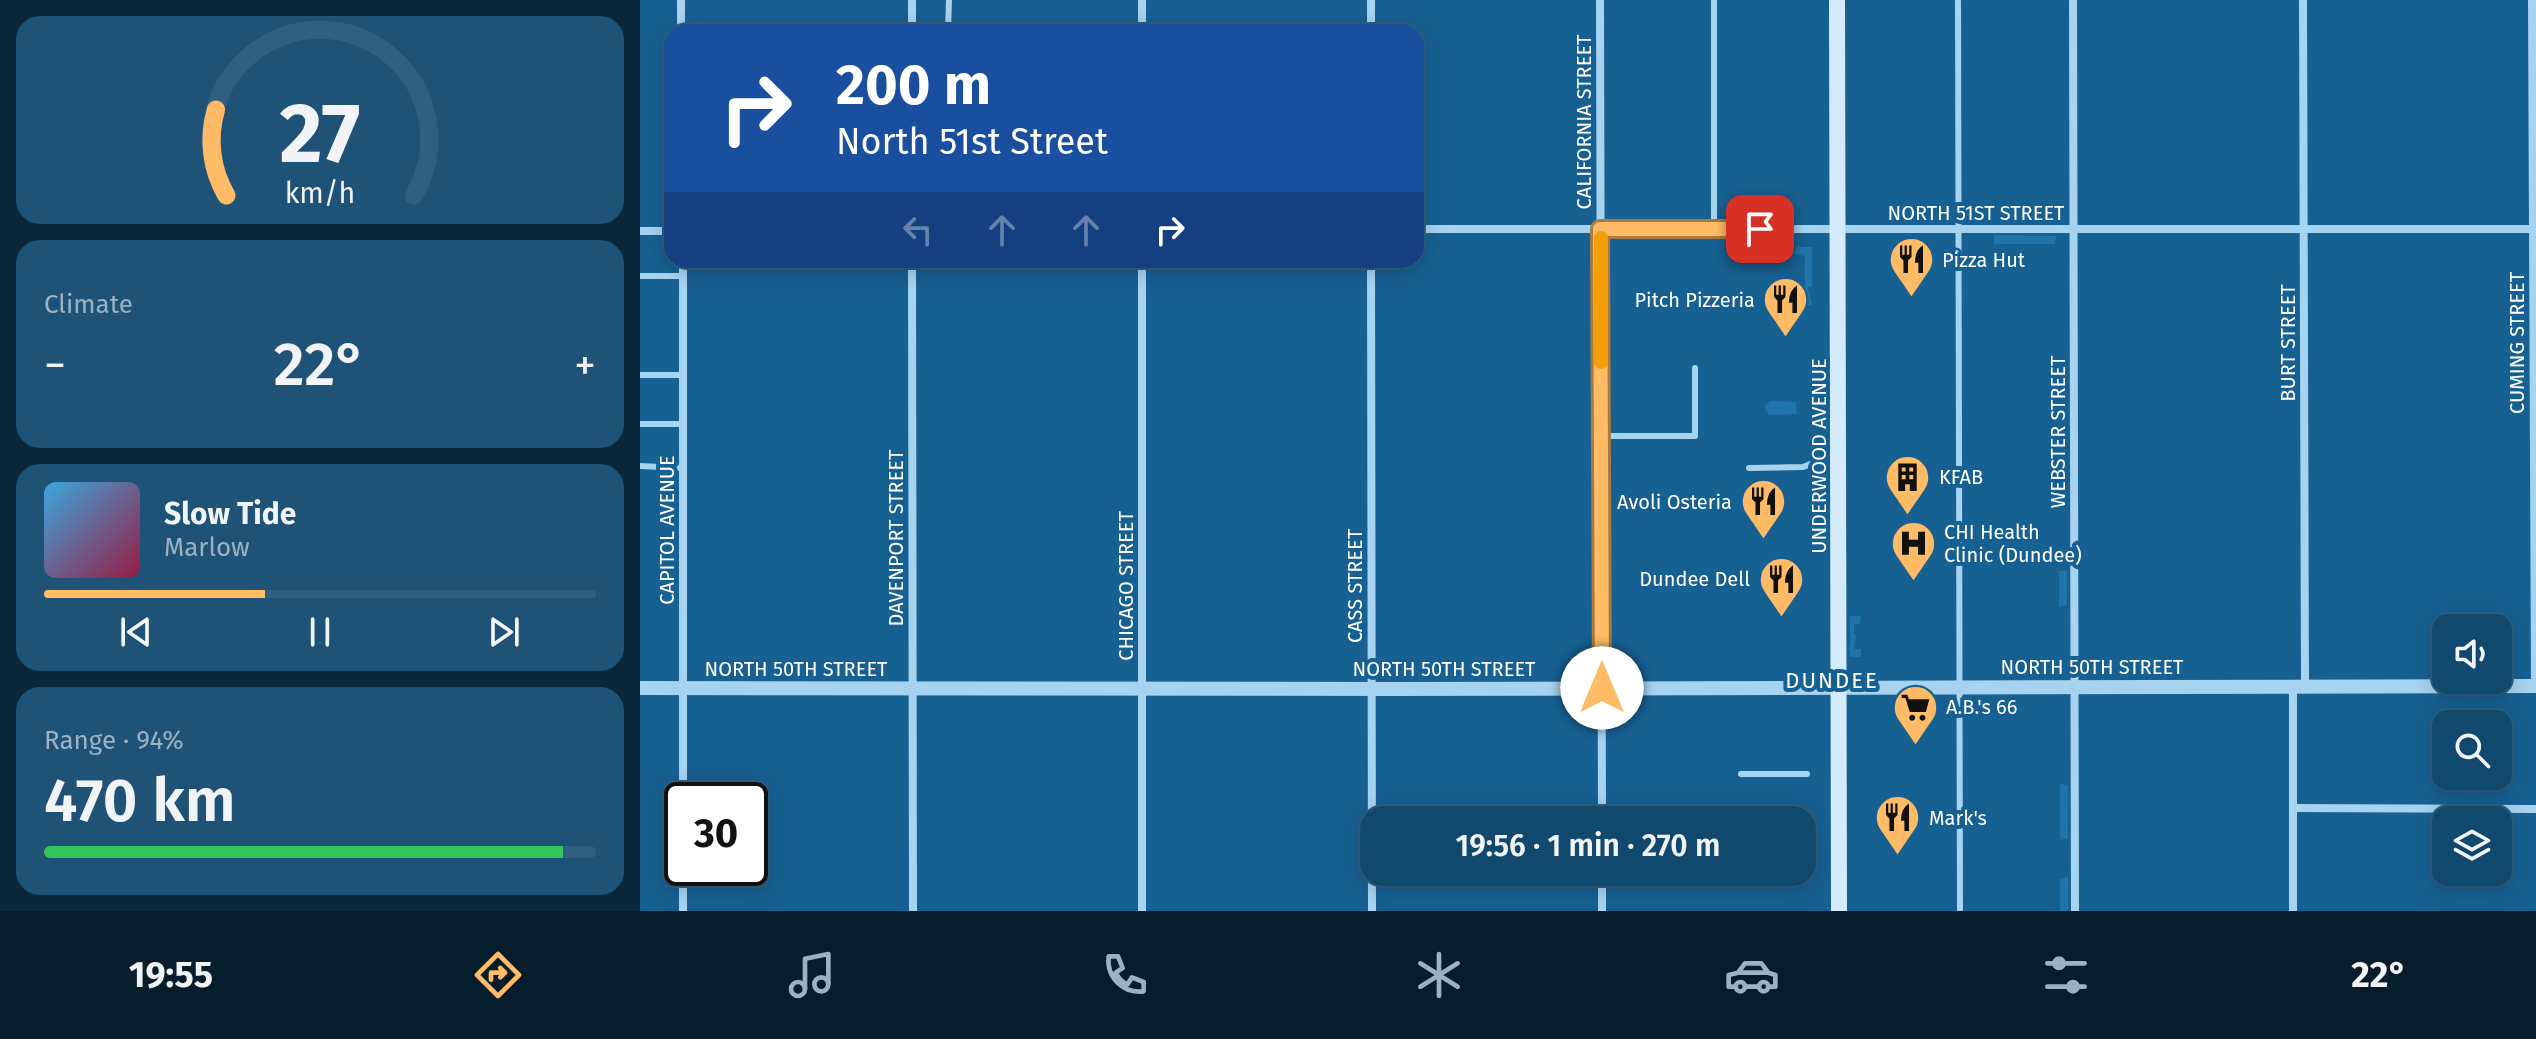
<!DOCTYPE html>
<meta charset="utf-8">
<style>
:root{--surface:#11486e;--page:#1e5276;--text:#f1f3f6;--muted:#9cb2c2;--line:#306081;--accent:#ffbb65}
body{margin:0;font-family:"Fira Sans",sans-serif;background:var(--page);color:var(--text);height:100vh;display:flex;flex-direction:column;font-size:30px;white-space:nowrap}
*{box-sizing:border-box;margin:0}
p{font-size:26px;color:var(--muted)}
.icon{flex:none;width:44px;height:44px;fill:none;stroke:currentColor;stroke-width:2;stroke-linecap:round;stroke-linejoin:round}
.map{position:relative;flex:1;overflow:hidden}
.drawer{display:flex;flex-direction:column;gap:16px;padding:16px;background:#09283c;width:640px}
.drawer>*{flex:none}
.top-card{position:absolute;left:24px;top:24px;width:760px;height:244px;border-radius:24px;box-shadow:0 4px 20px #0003,0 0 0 2px var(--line);background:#1a4fa0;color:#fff;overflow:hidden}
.buttons{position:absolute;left:1792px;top:614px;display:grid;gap:16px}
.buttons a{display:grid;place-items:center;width:80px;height:80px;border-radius:16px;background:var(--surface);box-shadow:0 4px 20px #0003,0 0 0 2px var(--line);font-size:40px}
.speed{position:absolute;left:24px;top:782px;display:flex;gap:16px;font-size:40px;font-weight:700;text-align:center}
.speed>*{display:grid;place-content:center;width:104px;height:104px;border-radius:50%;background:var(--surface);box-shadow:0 4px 20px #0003,0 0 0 2px var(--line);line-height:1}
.speed .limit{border:4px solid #111;border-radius:12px;background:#fff;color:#111}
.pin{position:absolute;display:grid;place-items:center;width:68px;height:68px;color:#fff;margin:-34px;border-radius:16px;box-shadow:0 4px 12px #0006}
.me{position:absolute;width:88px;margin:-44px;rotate:0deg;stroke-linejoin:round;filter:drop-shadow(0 0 6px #0008)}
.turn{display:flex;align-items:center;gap:28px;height:168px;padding:0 40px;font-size:36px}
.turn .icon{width:104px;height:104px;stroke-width:2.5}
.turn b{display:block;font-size:56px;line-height:68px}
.lanes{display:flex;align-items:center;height:76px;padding:0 40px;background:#0003;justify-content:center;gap:40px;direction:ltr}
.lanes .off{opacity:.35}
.big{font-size:60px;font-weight:600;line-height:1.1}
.drawer .widget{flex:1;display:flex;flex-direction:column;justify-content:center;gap:12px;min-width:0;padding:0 28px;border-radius:24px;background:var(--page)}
.drawer .dial{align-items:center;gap:0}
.dial svg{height:208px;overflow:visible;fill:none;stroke:var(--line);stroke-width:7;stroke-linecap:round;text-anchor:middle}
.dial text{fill:var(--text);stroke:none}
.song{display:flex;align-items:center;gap:24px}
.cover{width:96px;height:96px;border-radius:12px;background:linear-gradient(135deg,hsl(200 70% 55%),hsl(340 70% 35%))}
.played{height:8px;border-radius:4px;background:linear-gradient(90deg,var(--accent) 40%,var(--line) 40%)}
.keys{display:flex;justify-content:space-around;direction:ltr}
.heat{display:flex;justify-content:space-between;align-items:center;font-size:44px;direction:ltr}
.charge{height:12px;border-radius:6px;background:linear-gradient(90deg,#34c759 94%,var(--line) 0)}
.trip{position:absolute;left:720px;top:806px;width:456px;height:80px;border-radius:24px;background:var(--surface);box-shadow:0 4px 20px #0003,0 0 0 2px var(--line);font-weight:600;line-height:80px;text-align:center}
.tabs{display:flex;height:128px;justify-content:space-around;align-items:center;background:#071d2c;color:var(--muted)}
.tabs .icon{width:56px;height:56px}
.tabs .active{color:var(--accent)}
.tabs b{font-size:36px;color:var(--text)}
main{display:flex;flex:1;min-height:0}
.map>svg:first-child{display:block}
.green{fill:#2074ac}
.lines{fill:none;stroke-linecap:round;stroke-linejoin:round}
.service{stroke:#a6d3f0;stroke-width:6}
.minor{stroke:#a6d3f0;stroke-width:8}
.tertiary{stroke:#a6d3f0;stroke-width:14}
.secondary{stroke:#d4ebfb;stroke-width:16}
.route-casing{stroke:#a67a42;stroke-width:20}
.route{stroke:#ffbb65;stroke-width:14}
.slow{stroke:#f59e0b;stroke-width:14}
.labels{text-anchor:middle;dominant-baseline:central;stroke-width:8;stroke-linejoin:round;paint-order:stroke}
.street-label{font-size:20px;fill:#fff;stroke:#176092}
.poi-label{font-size:20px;fill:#fff;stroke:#176092;text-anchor:start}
.neighbourhood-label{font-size:22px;letter-spacing:2px;fill:#fff;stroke:#176092}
</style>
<main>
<section class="drawer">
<div class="widget dial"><svg viewBox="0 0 100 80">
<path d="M14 69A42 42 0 1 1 86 69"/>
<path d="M14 69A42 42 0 0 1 10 36" stroke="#ffbb65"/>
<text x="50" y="56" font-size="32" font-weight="700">27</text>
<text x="50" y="72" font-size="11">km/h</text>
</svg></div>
<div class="widget"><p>Climate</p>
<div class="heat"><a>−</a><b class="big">22°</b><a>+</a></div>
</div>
<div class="widget">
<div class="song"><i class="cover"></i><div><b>Slow Tide</b><p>Marlow</p></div></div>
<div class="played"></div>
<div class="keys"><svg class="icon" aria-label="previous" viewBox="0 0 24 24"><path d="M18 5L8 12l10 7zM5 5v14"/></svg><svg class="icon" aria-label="pause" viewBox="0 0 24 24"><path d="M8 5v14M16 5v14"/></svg><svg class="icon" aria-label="next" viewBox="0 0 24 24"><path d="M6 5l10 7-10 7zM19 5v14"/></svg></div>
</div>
<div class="widget"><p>Range · 94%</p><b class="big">470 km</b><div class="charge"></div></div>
</section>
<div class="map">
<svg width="1896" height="911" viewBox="0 0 1896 911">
<rect width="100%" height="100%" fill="#176092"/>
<g class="green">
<polygon points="1354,235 1416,236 1415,244 1354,244"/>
<polygon points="1158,247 1172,247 1172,287 1168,287 1172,305 1165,305 1165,256 1155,254 1155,249"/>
<polygon points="1131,401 1156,402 1157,414 1129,415 1125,408 1126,404"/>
<polygon points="1419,571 1427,571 1427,605 1419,607"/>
<polygon points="1210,616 1221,616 1220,624 1214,624 1214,633 1216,636 1214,649 1221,649 1221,657 1210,657"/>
<polygon points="1420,784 1428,785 1428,838 1420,840"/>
<polygon points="1428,876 1428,911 1420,911 1420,880"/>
</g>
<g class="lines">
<g class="service">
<polyline points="1074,0 1074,229"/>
<polyline points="1318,0 1320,911"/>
<polyline points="308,32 309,0"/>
<polyline points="0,276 43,276"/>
<polyline points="0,375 43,375"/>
<polyline points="0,424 43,424"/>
<polyline points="961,436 1055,436 1055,368"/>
<polyline points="0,466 43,468"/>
<polyline points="1109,468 1163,467 1173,463"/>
<polyline points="1101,774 1167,774"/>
</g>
<g class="minor">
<polyline points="41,0 41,32"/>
<polyline points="731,0 731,32"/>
<polyline points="960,0 962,820"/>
<polyline points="1433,0 1435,911"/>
<polyline points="1663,0 1665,686"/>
<polyline points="1892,0 1895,686"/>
<polyline points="272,32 272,0"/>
<polyline points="502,32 502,0"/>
<polyline points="776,229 1896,229"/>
<polyline points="0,231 32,231"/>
<polyline points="43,260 43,800"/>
<polyline points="272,260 273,911"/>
<polyline points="502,260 502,911"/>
<polyline points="731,260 732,911"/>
<polyline points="1653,808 1896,809"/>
<polyline points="43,868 43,911"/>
<polyline points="962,872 962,911"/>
<polyline points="1653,911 1653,686"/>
</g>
<polyline class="tertiary" points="0,688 749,689 1896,686"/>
<polyline class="secondary" points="1197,0 1199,911"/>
</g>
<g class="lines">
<defs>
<polyline id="route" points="962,688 960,229 1120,229"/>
</defs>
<use href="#route" class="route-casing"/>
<use href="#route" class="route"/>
<polyline class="slow" points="961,238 961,362"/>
</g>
<defs>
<symbol id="restaurant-pin" viewBox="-11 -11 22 30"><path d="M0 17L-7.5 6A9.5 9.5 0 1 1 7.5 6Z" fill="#ffbb65" stroke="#176092"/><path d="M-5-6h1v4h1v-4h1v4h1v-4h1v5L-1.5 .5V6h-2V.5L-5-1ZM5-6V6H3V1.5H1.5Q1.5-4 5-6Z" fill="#111"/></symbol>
<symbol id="building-pin" viewBox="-11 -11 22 30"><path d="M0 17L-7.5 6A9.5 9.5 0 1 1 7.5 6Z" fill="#ffbb65" stroke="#176092"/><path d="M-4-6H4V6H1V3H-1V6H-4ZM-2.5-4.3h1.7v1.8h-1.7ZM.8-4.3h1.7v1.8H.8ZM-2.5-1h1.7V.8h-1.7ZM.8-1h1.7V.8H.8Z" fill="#111"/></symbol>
<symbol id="hospital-pin" viewBox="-11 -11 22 30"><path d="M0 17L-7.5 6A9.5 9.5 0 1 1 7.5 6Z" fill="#ffbb65" stroke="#176092"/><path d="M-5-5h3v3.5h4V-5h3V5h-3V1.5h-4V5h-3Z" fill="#111"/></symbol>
<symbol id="supermarket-pin" viewBox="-11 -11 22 30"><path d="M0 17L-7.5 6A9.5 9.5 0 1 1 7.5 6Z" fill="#ffbb65" stroke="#176092"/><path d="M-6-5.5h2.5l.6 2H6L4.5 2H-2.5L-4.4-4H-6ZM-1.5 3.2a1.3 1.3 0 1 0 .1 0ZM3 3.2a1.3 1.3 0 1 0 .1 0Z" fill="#111"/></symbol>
</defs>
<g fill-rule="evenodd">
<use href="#restaurant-pin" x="1246" y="234" width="51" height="69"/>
<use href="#restaurant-pin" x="1120" y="274" width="51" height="69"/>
<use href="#building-pin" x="1242" y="452" width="51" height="69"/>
<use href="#restaurant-pin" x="1098" y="476" width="51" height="69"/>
<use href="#hospital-pin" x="1248" y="518" width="51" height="69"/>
<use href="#restaurant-pin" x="1116" y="554" width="51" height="69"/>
<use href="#supermarket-pin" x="1250" y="682" width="51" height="69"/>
<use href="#restaurant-pin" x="1232" y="792" width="51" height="69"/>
</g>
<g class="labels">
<g class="street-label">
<text transform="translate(944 122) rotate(-90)">CALIFORNIA STREET</text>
<text x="1336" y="213">NORTH 51ST STREET</text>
<text transform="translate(1648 343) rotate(-90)">BURT STREET</text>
<text transform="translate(1877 343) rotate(-90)">CUMING STREET</text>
<text transform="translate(1418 432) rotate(-90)">WEBSTER STREET</text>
<text transform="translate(1179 456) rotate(-90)">UNDERWOOD AVENUE</text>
<text transform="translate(27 530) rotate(-90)">CAPITOL AVENUE</text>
<text transform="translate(256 538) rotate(-90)">DAVENPORT STREET</text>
<text transform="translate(486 586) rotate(-90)">CHICAGO STREET</text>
<text transform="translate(715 586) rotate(-90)">CASS STREET</text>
<text x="1452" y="667">NORTH 50TH STREET</text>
<text x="156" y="669">NORTH 50TH STREET</text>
<text x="804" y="669">NORTH 50TH STREET</text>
</g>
<g class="poi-label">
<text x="1302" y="260">Pizza Hut</text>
<text x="1115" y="300" text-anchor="end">Pitch Pizzeria</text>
<text x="1299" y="477">KFAB</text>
<text x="1092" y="502" text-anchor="end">Avoli Osteria</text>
<text x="1304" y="532">CHI Health<tspan x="1304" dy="23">Clinic (Dundee)</tspan></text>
<text x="1110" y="579" text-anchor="end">Dundee Dell</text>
<text x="1306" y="707">A.B.'s 66</text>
<text x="1289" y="818">Mark's</text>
</g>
<g class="neighbourhood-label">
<text x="1192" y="680">DUNDEE</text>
</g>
</g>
</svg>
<div class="buttons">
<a><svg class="icon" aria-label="sound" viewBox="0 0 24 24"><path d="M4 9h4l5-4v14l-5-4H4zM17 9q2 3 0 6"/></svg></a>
<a><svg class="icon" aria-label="search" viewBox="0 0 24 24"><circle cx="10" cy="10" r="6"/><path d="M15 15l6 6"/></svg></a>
<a><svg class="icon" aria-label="layers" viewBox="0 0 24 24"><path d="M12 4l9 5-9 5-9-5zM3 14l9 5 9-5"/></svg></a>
</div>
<div class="speed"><div class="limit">30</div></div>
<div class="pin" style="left:1120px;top:229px;background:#d93025"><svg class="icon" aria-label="arrive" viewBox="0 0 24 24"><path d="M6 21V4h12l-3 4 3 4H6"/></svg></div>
<svg class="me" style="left:962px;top:688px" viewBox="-20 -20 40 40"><circle r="19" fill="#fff"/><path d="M0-13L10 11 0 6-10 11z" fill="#ffbb65"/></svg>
<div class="trip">19:56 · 1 min · 270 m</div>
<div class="top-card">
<div class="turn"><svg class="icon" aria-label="right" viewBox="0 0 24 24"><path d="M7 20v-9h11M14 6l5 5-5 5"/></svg><div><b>200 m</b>North 51st Street</div></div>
<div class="lanes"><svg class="icon off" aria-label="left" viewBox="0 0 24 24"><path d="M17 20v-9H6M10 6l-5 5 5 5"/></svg><svg class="icon off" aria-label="ahead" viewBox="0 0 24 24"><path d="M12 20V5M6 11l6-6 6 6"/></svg><svg class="icon off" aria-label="ahead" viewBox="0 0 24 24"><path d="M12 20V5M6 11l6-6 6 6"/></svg><svg class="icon" aria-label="right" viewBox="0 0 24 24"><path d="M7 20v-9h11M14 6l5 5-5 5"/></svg></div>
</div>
</div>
</main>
<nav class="tabs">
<b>19:55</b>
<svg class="icon active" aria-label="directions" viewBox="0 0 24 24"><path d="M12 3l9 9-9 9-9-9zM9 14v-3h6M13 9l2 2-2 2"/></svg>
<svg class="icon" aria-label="music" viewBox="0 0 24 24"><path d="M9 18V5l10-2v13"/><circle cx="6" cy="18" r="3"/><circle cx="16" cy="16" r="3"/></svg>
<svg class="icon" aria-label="phone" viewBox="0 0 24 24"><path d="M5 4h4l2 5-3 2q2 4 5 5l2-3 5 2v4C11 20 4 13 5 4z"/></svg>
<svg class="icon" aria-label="climate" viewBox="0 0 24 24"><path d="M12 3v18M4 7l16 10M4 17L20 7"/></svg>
<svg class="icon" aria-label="car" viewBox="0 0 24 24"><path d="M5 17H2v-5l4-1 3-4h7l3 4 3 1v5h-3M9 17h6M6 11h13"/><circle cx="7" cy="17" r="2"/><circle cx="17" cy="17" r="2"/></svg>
<svg class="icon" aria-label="filters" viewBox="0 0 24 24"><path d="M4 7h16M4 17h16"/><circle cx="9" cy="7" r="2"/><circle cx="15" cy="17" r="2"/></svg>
<b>22°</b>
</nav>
